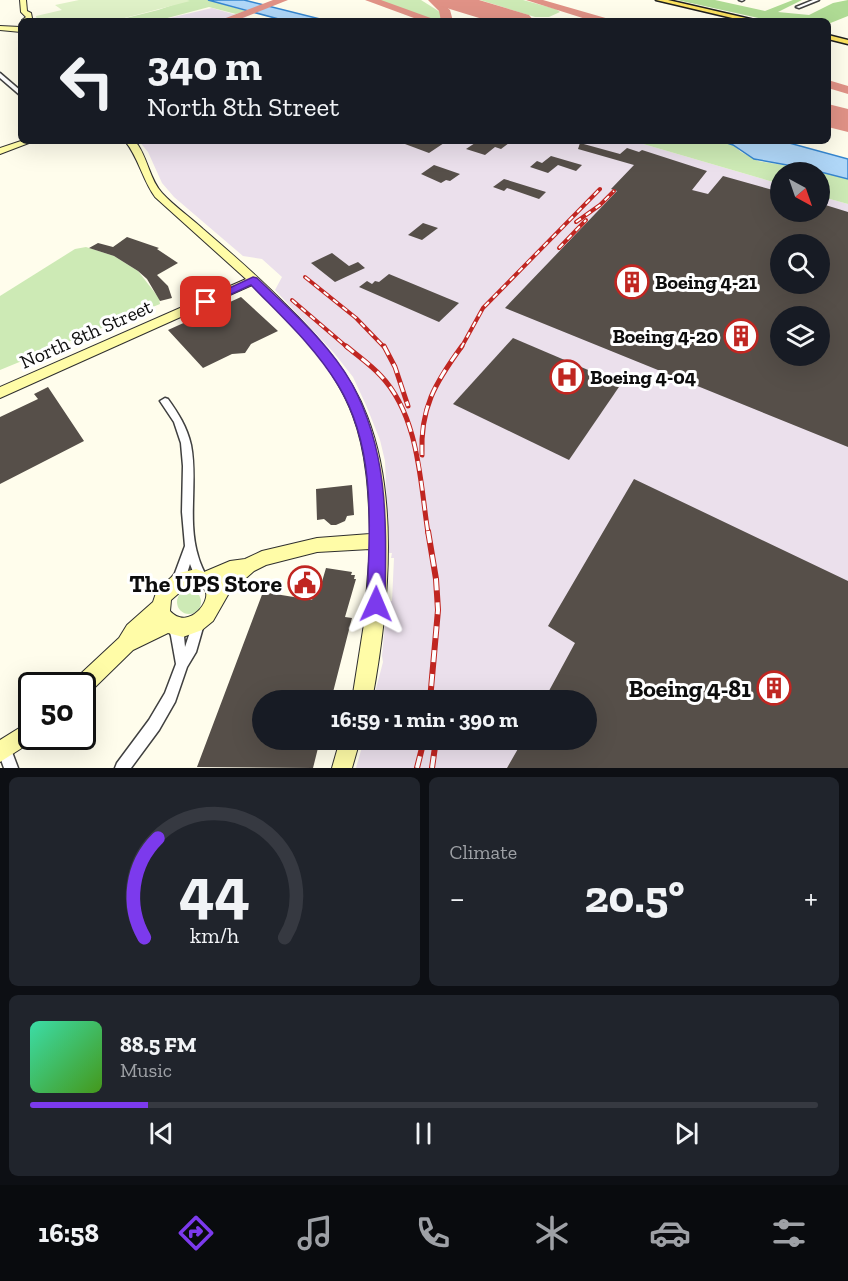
<!DOCTYPE html>
<meta charset="utf-8">
<style>
:root{--surface:#171b24;--page:#20242c;--text:#f1f3f6;--muted:#9ea1a6;--line:#363941;--accent:#7c3aed}
body{margin:0;font-family:"Zilla Slab",serif;background:var(--page);color:var(--text);height:100vh;display:flex;flex-direction:column;font-size:22px;white-space:nowrap}
*{box-sizing:border-box;margin:0}
p{font-size:20px;color:var(--muted)}
.icon{flex:none;width:33px;height:33px;fill:none;stroke:currentColor;stroke-width:2;stroke-linecap:round;stroke-linejoin:round}
.map{position:relative;height:768px;overflow:hidden}
.drawer{display:flex;flex-direction:column;gap:9px;padding:9px;background:#0d0f14;flex:1}
.drawer>*{flex:none}
.top-card{position:absolute;left:18px;top:18px;width:813px;height:126px;border-radius:9px;box-shadow:0 6px 24px #0002;background:#171b24;color:var(--text);overflow:hidden}
.needle{width:39px;rotate:140deg}
.controls{position:absolute;left:770px;top:162px;display:grid;gap:12px}
.controls a{display:grid;place-items:center;width:60px;height:60px;border-radius:50%;background:var(--surface);box-shadow:0 6px 24px #0002;font-size:30px}
.speed{position:absolute;left:18px;top:672px;display:flex;gap:12px;font-size:30px;font-weight:700;text-align:center}
.speed>*{display:grid;place-content:center;width:78px;height:78px;border-radius:50%;background:var(--surface);box-shadow:0 6px 24px #0002;line-height:1}
.speed .limit{border:3px solid #111;border-radius:9px;background:#fff;color:#111}
.pin{position:absolute;display:grid;place-items:center;width:51px;height:51px;color:#fff;margin:-26px;border-radius:12px;box-shadow:0 3px 9px #0006}
.me{position:absolute;width:66px;margin:-33px;rotate:1deg;stroke-linejoin:round;filter:drop-shadow(0 0 4px #0008)}
.turn{display:flex;align-items:center;gap:21px;height:126px;padding:0 30px;font-size:27px}
.turn .icon{width:78px;height:78px;stroke-width:2.5}
.turn b{display:block;font-size:42px;line-height:51px}
.big{font-size:45px;font-weight:700;line-height:1.1}
.drawer .widget{flex:1;display:flex;flex-direction:column;justify-content:center;gap:9px;min-width:0;padding:0 21px;border-radius:9px;background:var(--page)}
.drawer .dial{align-items:center;gap:0}
.dial svg{height:156px;overflow:visible;fill:none;stroke:var(--line);stroke-width:7;stroke-linecap:round;text-anchor:middle}
.dial text{fill:var(--text);stroke:none}
.song{display:flex;align-items:center;gap:18px}
.cover{width:72px;height:72px;border-radius:9px;background:linear-gradient(135deg,hsl(160 70% 55%),hsl(100 70% 35%))}
.played{height:6px;border-radius:3px;background:linear-gradient(90deg,var(--accent) 15%,var(--line) 15%)}
.keys{display:flex;justify-content:space-around;direction:ltr}
.heat{display:flex;justify-content:space-between;align-items:center;font-size:33px;direction:ltr}
.drawer .tiles{flex:1;display:grid;gap:9px;grid-template-columns:1fr 1fr}
.widget:last-child{grid-column:span 2}
.trip{position:absolute;left:252px;top:690px;width:345px;height:60px;border-radius:30px;background:var(--surface);box-shadow:0 6px 24px #0002;font-weight:700;line-height:60px;text-align:center}
.menu{display:flex;height:96px;justify-content:space-around;align-items:center;background:#090b0e;color:var(--muted)}
.menu .icon{width:42px;height:42px}
.menu .selected{color:var(--accent)}
.menu b{font-size:27px;color:var(--text)}
.map>svg:first-child{display:block}
.industrial{fill:#ebe0ec;fill-rule:evenodd}
.green{fill:#cdeab5}
.forest{fill:#afdb94}
.pitch{fill:#dff1c7}
.water{fill:#b0d7f8;stroke:#3586d0;stroke-width:1.5}
.lines{fill:none;stroke-linecap:round;stroke-linejoin:round}
.taxiway{fill:#e09286;fill-rule:evenodd}
.runway{fill:#e09286;fill-rule:evenodd}
.building{fill:#564f49;fill-rule:evenodd}
.street-casing{stroke:#404040;stroke-width:3}
.secondary-casing{stroke:#2f2f2f;stroke-width:2}
.primary-casing{stroke:#1e1e1e;stroke-width:3}
.street{fill:#fff;fill-rule:evenodd}
.secondary{fill:#fffca7;fill-rule:evenodd}
.primary{fill:#fce25f;fill-rule:evenodd}
.rail-far2-casing{stroke:#c02621;stroke-width:4}
.rail-far1-casing{stroke:#c02621;stroke-width:5}
.rail-casing{stroke:#c02621;stroke-width:6}
.rail-far2{stroke:#fff;stroke-width:2;stroke-dasharray:6;stroke-linecap:butt}
.rail-far1{stroke:#fff;stroke-width:3;stroke-dasharray:10;stroke-linecap:butt}
.rail{stroke:#fff;stroke-width:4;stroke-dasharray:12;stroke-linecap:butt}
.route{fill:#7c3aed;stroke:#51269a;stroke-width:1.5}
.labels{text-anchor:middle;dominant-baseline:central;stroke-width:6;stroke-linejoin:round;paint-order:stroke}
.poi-label{font-size:20px;font-weight:bold;fill:#0d0d0d;stroke:#fff;text-anchor:start}
.street-label{font-size:20px;fill:#0d0d0d;stroke:#fff}
.near-poi-label{font-size:24px;font-weight:bold;fill:#0d0d0d;stroke:#fff;text-anchor:end}
</style>
<div class="map">
<svg width="848" height="768" viewBox="0 0 848 768">
<rect width="100%" height="100%" fill="#fffdec"/>
<g class="industrial">
<polygon points="212,8 258,21 157,21"/>
<path d="M139,141H633L780,184V212H819V196L848,204V768H356L364,740H586V700H373L383,662L382,656L387,601H392L394,558H391L392,553H389L385,461L380,440L366,405L353,377L334,353L275,290L282,277L262,259L243,256L174,197L162,183L148,152ZM780,244H819V284H780ZM780,316H819V356H780Z"/>
</g>
<g class="green">
<polygon points="187,0 208,0 246,11 236,14 209,7 156,21 114,21 158,10"/>
<polygon points="375,0 421,0 440,12 442,19 435,20"/>
<polygon points="480,0 523,0 556,9 560,12 549,17 535,17"/>
<polygon points="633,141 721,141 733,145 741,152 758,161 809,169 848,179 848,204 819,196 819,172 780,172 780,184"/>
<polygon points="86,247 114,256 138,271 159,298 160,304 0,370 0,296 75,249"/>
<circle cx="189" cy="602" r="12"/>
</g>
<polygon class="forest" points="677,0 715,0 765,11 793,0 802,0 778,12 809,15 833,3 848,0 848,16 828,24 828,21 772,21"/>
<polygon class="pitch" points="79,0 187,0 190,1 113,21 37,21 36,16 62,10 55,5"/>
<g class="water">
<polygon points="208,0 244,0 328,21 286,21"/>
<polygon points="721,141 782,141 848,159 848,179 809,169 754,159 733,145"/>
</g>
<g class="lines">
<g class="taxiway">
<polygon points="273,0 288,0 235,21 218,21"/>
<polygon points="365,0 381,0 439,21 422,21"/>
<polygon points="428,0 439,0 450,10 453,21 441,21 439,11"/>
<polygon points="526,0 543,0 609,19 611,21 592,21"/>
<polygon points="516,17 524,19 526,21 511,21 512,18"/>
<polygon points="828,80 848,86 848,94 828,88"/>
</g>
<g class="runway">
<polygon points="436,0 479,0 529,15 534,21 489,21 440,6"/>
<polygon points="828,104 848,109 848,132 828,127"/>
</g>
</g>
<g class="building">
<polygon points="397,141 447,141 429,153"/>
<polygon points="478,141 503,141 509,143 501,149 495,147 485,155 466,149"/>
<path d="M580,143L620,154L627,148L639,152L642,150L707,171L692,190L708,194L723,176L780,192V212H819V203L848,212V447L505,308L617,191L611,189L634,165L578,149ZM780,244H819V284H780ZM780,316H819V356H780Z"/>
<polygon points="551,156 575,163 582,165 576,171 558,165 548,173 530,167 537,161 542,163"/>
<polygon points="434,165 460,174 450,181 446,180 441,183 421,174"/>
<polygon points="504,179 546,192 539,199 507,188 504,191 493,187"/>
<polygon points="423,223 438,228 422,240 408,235"/>
<polygon points="127,237 159,248 157,249 178,263 157,275 168,286 172,298 160,301 147,279 138,271 114,256 89,248 98,243 113,247"/>
<polygon points="332,253 349,266 358,262 365,268 335,282 311,263"/>
<polygon points="389,274 459,303 439,322 359,287 367,281 372,284 375,281 379,282"/>
<polygon points="241,297 278,331 251,344 245,353 232,354 203,368 168,330"/>
<polygon points="513,338 621,384 569,460 453,404"/>
<polygon points="48,387 84,441 0,484 0,417 38,399 34,394"/>
<polygon points="634,479 848,581 848,768 507,768 523,740 586,740 586,700 544,700 575,643 548,626"/>
<polygon points="352,485 354,515 347,516 345,521 336,525 331,525 324,519 317,520 316,489"/>
<polygon points="326,568 352,572 351,575 355,575 354,579 356,579 345,617 352,618 331,700 262,700 262,740 320,740 313,768 197,767 263,592 312,600 317,584 321,585"/>
</g>
<g class="lines">
<defs>
<g id="street">
<polygon points="739,0 744,0 742,1"/>
<polygon points="813,0 819,0 799,8 796,7"/>
<polygon points="0,73 21,91 21,96 0,78"/>
<path d="M165,398L168,399C178,413 187,427 191,445C198,481 187,520 198,556C200,564 204,571 207,578L205,582L201,583L197,582L190,564C187,573 185,584 175,587L171,586L169,582L175,573L185,546L182,512L183,466L181,443L174,422L160,401Z"/>
<polygon points="198,618 202,620 204,624 196,652 187,667 175,702 159,730 131,768 115,768 117,763 149,720 165,693 176,664 171,636 168,627 170,623 174,621 178,623 184,636 185,647 194,620"/>
<polygon points="4,742 9,744 18,768 4,768 0,757 0,744"/>
</g>
<g id="secondary">
<polygon points="20,0 26,0 27,11 31,13 32,18 28,21 22,20 26,17 21,12"/>
<polygon points="0,26 20,27 21,32 0,30"/>
<polygon points="21,141 34,141 0,154 0,148"/>
<path d="M125,141H134L138,145C148,160 150,180 162,193C174,206 190,217 203,229C231,253 259,277 284,303C317,335 351,373 367,416C400,500 388,614 372,700H352L364,624L370,549L317,552L266,565L254,571L229,593L213,621L202,630L183,637L168,633L133,650L89,693L82,695V686H73L75,679L119,638L127,625L153,602L157,590L175,574L196,569L204,572L230,561L245,559L262,551L317,538L370,534C369,495 367,453 353,416C334,364 291,322 252,285L0,398V387L246,279L155,197C142,179 139,158 125,141ZM196,585C196,585 204,588 204,589C214,598 189,632 170,611L171,600L186,587Z"/>
<polygon points="32,720 32,736 39,737 0,762 0,740"/>
<polygon points="340,740 360,740 352,768 332,768"/>
</g>
<g id="primary">
<polygon points="656,0 668,0 759,21 745,21"/>
<polygon points="828,35 848,40 848,44 828,39"/>
</g>
</defs>
<use href="#street" class="street-casing"/>
<use href="#secondary" class="secondary-casing"/>
<use href="#primary" class="primary-casing"/>
<use href="#street" class="street"/>
<use href="#secondary" class="secondary"/>
<use href="#primary" class="primary"/>
<defs>
<g id="rail-far2">
<polyline points="576,222 600,205 614,191"/>
<polyline points="559,248 586,220"/>
<polyline points="305,277 356,318 385,348"/>
<polyline points="292,300 348,348"/>
<polyline points="461,348 483,308 600,189"/>
</g>
<g id="rail-far1">
<path d="M346,346C358,356 371,365 381,376C419,416 420,482 428,533"/>
<polyline points="384,346 395,367 408,406"/>
<path d="M422,455C420,408 435,383 462,346"/>
</g>
<g id="rail">
<polyline points="428,531 436,579 438,610 430,700"/>
<polyline points="417,768 424,740"/>
<polyline points="432,768 436,740"/>
</g>
</defs>
<use href="#rail-far2" class="rail-far2-casing"/>
<use href="#rail-far1" class="rail-far1-casing"/>
<use href="#rail" class="rail-casing"/>
<use href="#rail-far2" class="rail-far2"/>
<use href="#rail-far1" class="rail-far1"/>
<use href="#rail" class="rail"/>
</g>
<path class="route" d="M253,277L257,278C290,310 329,343 352,384C390,455 386,527 385,604L382,610L376,613L370,610L367,604C369,533 378,450 338,385C315,347 282,317 251,285L210,304H201L199,302Z"/>
<defs>
<symbol id="building-ring" viewBox="-11 -11 22 22"><circle r="9.5" fill="#fff" stroke="#c02621" stroke-width="1.5"/><path d="M-4-6H4V6H1V3H-1V6H-4ZM-2.5-4.3h1.7v1.8h-1.7ZM.8-4.3h1.7v1.8H.8ZM-2.5-1h1.7V.8h-1.7ZM.8-1h1.7V.8H.8Z" fill="#c02621"/></symbol>
<symbol id="hospital-ring" viewBox="-11 -11 22 22"><circle r="9.5" fill="#fff" stroke="#c02621" stroke-width="1.5"/><path d="M-5-5h3v3.5h4V-5h3V5h-3V1.5h-4V5h-3Z" fill="#c02621"/></symbol>
<symbol id="civic-ring" viewBox="-11 -11 22 22"><circle r="9.5" fill="#fff" stroke="#c02621" stroke-width="1.5"/><path d="M-.6-6.5H3V-4.5H.6V-3L4-1V1h2V6H-6V1h2V-1L-.6-3ZM-1.2 2.5V6h2.4V2.5Z" fill="#c02621"/></symbol>
</defs>
<g fill-rule="evenodd">
<use href="#building-ring" x="613" y="263" width="38" height="38"/>
<use href="#building-ring" x="722" y="317" width="38" height="38"/>
<use href="#hospital-ring" x="548" y="358" width="38" height="38"/>
<use href="#civic-ring" x="286" y="564" width="38" height="38"/>
<use href="#building-ring" x="755" y="669" width="38" height="38"/>
</g>
<g class="labels">
<g class="poi-label">
<text x="655" y="282">Boeing 4-21</text>
<text x="718" y="336" text-anchor="end">Boeing 4-20</text>
<text x="590" y="377">Boeing 4-04</text>
</g>
<g class="street-label">
<text transform="translate(86 334) rotate(-24)">North 8th Street</text>
</g>
<g class="near-poi-label">
<text x="282" y="583">The UPS Store</text>
<text x="751" y="688">Boeing 4-81</text>
</g>
</g>
</svg>
<div class="controls">
<a><svg class="needle" viewBox="-14 -14 28 28"><path d="M0-13l5 13h-10z" fill="#e53935"/><path d="M0 13l5-13h-10z" fill="#9ea1a6"/></svg></a>
<a><svg class="icon" aria-label="search" viewBox="0 0 24 24"><circle cx="10" cy="10" r="6"/><path d="M15 15l6 6"/></svg></a>
<a><svg class="icon" aria-label="layers" viewBox="0 0 24 24"><path d="M12 4l9 5-9 5-9-5zM3 14l9 5 9-5"/></svg></a>
</div>
<div class="speed"><div class="limit">50</div></div>
<div class="pin" style="left:206px;top:302px;background:#d93025"><svg class="icon" aria-label="arrive" viewBox="0 0 24 24"><path d="M6 21V4h12l-3 4 3 4H6"/></svg></div>
<svg class="me" style="left:376px;top:604px" viewBox="-20 -20 40 40"><path d="M0-17L14 15 0 8-14 15z" fill="#7c3aed" stroke="#fff" stroke-width="4"/></svg>
<div class="trip">16:59 · 1 min · 390 m</div>
<div class="top-card">
<div class="turn"><svg class="icon" aria-label="left" viewBox="0 0 24 24"><path d="M17 20v-9H6M10 6l-5 5 5 5"/></svg><div><b>340 m</b>North 8th Street</div></div>
</div>
</div>
<section class="drawer">
<div class="tiles">
<div class="widget dial"><svg viewBox="0 0 100 80">
<path d="M14 69A42 42 0 1 1 86 69"/>
<path d="M14 69A42 42 0 0 1 21 18" stroke="#7c3aed"/>
<text x="50" y="56" font-size="32" font-weight="700">44</text>
<text x="50" y="72" font-size="11">km/h</text>
</svg></div>
<div class="widget"><p>Climate</p>
<div class="heat"><a>−</a><b class="big">20.5°</b><a>+</a></div>
</div>
<div class="widget">
<div class="song"><i class="cover"></i><div><b>88.5 FM</b><p>Music</p></div></div>
<div class="played"></div>
<div class="keys"><svg class="icon" aria-label="previous" viewBox="0 0 24 24"><path d="M18 5L8 12l10 7zM5 5v14"/></svg><svg class="icon" aria-label="pause" viewBox="0 0 24 24"><path d="M8 5v14M16 5v14"/></svg><svg class="icon" aria-label="next" viewBox="0 0 24 24"><path d="M6 5l10 7-10 7zM19 5v14"/></svg></div>
</div>
</div>
</section>
<nav class="menu">
<b>16:58</b>
<svg class="icon selected" aria-label="directions" viewBox="0 0 24 24"><path d="M12 3l9 9-9 9-9-9zM9 14v-3h6M13 9l2 2-2 2"/></svg>
<svg class="icon" aria-label="music" viewBox="0 0 24 24"><path d="M9 18V5l10-2v13"/><circle cx="6" cy="18" r="3"/><circle cx="16" cy="16" r="3"/></svg>
<svg class="icon" aria-label="phone" viewBox="0 0 24 24"><path d="M5 4h4l2 5-3 2q2 4 5 5l2-3 5 2v4C11 20 4 13 5 4z"/></svg>
<svg class="icon" aria-label="climate" viewBox="0 0 24 24"><path d="M12 3v18M4 7l16 10M4 17L20 7"/></svg>
<svg class="icon" aria-label="car" viewBox="0 0 24 24"><path d="M5 17H2v-5l4-1 3-4h7l3 4 3 1v5h-3M9 17h6M6 11h13"/><circle cx="7" cy="17" r="2"/><circle cx="17" cy="17" r="2"/></svg>
<svg class="icon" aria-label="filters" viewBox="0 0 24 24"><path d="M4 7h16M4 17h16"/><circle cx="9" cy="7" r="2"/><circle cx="15" cy="17" r="2"/></svg>
</nav>
